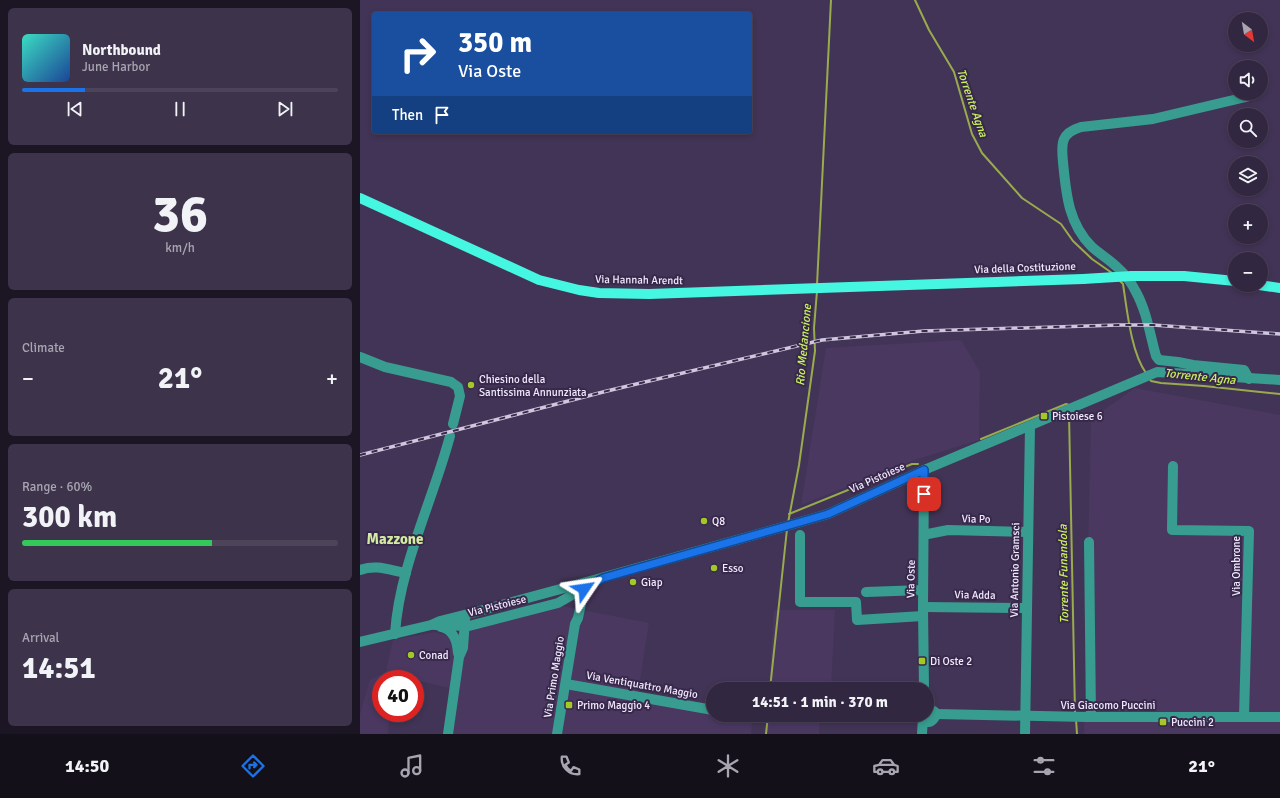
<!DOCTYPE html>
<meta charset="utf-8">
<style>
:root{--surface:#322740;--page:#3d334b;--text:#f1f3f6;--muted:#a8a5b1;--line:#4d4459;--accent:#1a73e8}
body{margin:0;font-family:Signika,sans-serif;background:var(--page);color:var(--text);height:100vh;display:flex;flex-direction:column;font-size:15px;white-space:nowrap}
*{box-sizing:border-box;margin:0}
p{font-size:13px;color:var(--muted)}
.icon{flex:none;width:22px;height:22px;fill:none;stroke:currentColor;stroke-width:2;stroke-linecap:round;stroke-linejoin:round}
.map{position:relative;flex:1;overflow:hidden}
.details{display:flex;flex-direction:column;gap:8px;padding:8px;background:#1c1523;width:360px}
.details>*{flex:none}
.guide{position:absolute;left:12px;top:12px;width:380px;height:122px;border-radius:4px;box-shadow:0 2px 6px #0003,0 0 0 1px var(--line);background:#1a4fa0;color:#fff;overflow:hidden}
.needle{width:26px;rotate:149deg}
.tools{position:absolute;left:868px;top:12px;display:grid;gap:8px}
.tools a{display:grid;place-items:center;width:40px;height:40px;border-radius:50%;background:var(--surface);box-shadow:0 2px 6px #0003,0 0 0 1px var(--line);font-size:20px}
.speed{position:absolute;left:12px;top:670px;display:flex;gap:8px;font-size:20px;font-weight:700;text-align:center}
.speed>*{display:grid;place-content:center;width:52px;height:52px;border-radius:50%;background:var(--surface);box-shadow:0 2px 6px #0003,0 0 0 1px var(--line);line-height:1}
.speed .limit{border:6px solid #d22;background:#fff;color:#111}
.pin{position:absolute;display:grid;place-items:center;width:34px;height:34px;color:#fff;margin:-17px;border-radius:8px;box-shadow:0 2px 6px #0006}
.me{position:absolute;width:44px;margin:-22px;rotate:58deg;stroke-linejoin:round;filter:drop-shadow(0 0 3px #0008)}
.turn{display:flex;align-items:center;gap:14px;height:84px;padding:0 20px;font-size:18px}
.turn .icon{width:52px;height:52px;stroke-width:2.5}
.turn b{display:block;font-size:28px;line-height:34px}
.then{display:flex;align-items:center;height:38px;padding:0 20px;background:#0003;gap:8px;font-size:15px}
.big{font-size:30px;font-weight:700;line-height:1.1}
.details .card{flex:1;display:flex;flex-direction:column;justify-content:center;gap:6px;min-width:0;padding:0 14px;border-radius:6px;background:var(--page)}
.details .dial{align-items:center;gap:0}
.dial b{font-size:52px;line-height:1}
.song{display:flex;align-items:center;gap:12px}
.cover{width:48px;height:48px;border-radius:6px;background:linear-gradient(135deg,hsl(170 70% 55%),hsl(220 70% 35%))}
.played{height:4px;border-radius:2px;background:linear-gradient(90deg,var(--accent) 20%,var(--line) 20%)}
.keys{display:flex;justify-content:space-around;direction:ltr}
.heat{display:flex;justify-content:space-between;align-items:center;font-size:22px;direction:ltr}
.charge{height:6px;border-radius:3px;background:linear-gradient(90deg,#34c759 60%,var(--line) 0)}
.trip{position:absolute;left:346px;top:682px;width:228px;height:40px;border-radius:20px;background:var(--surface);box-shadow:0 2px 6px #0003,0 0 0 1px var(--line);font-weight:700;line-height:40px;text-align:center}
.menu{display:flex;height:64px;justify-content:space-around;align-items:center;background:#14101a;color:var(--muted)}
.menu .icon{width:28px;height:28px}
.menu .on{color:var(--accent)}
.menu b{font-size:18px;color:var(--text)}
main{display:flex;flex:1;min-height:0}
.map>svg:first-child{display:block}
.built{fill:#4a3861}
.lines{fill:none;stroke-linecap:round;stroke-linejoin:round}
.stream{stroke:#99ab4c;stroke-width:2}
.minor{stroke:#389d90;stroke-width:10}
.major{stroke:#45f6e1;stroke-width:10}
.rail-casing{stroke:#d0c7df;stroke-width:3.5}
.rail{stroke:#38294b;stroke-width:2;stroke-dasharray:6;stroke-linecap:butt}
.major-bridge{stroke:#45f6e1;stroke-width:10}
.route-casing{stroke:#114b97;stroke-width:10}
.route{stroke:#1a73e8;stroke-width:7}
.poi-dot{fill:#a2c927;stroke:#38294b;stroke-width:1.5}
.labels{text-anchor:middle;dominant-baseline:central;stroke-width:4;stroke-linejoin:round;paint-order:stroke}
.street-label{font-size:11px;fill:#f1e9ff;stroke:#38294b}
.poi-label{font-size:11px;fill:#f1e9ff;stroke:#38294b;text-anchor:start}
.water-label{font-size:12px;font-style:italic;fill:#c9f25c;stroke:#38294b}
.district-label{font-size:15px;font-weight:bold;fill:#d4eca1;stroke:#38294b}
</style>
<main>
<section class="details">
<div class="card">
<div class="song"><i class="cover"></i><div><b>Northbound</b><p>June Harbor</p></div></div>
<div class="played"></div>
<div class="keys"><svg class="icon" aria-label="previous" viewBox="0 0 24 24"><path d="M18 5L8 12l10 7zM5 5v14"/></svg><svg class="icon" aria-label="pause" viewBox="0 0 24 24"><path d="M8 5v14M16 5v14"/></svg><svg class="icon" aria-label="next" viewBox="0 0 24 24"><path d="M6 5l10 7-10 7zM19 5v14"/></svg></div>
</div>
<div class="card dial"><b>36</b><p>km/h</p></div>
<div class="card"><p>Climate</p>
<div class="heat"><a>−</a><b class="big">21°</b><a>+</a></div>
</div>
<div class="card"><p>Range · 60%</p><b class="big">300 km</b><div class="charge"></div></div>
<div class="card"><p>Arrival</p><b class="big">14:51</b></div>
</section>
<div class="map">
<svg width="920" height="734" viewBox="0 0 920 734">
<rect width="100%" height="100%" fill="#423456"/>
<g class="built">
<polygon points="601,340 620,372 619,440 554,460 441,505 466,348"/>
<polygon points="775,388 920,415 920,734 724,734 731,419"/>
<polygon points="202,606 289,623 277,698 353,708 353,715 393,715 391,734 88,734 94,689 47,678 46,679 21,679 21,713 42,713 41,719 29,719 28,734 0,734 0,715 10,680 26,671 33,640 75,632 92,637 111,630"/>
<polygon points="414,610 475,610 471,689 409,689"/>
<polygon points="407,715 460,715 459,734 406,734"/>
</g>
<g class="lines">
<g class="stream">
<polyline points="555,0 569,30 594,72 612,134 622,153 662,198 701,224 713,241 732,259 752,273"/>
<path d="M759,280L763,284C767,310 771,352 786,373"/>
<polyline points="457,285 471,0"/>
<polyline points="789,378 791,381 801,383 844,386 920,394"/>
<polyline points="709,414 715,713"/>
<polyline points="621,439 706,404 709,405"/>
<polyline points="429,514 552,464 558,464"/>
<polyline points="428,523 439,465 455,351 454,328 457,291"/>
<polyline points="410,689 427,529"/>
<polyline points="716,719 717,734"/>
<polyline points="406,734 408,715"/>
</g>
<g class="minor">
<path d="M886,97L793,119L721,127C701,133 701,143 703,162C706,193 708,223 732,247C740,254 750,260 758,268C765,274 772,284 776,292C787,312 790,335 796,356L799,360L818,362L833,365L884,370L889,379"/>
<polyline points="0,357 25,367 91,382 98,387 100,396 93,424"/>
<polyline points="813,466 812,530 889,531 884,717"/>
<polyline points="564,470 563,607 564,689"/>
<polyline points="564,533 568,534 588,530 667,532"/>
<polyline points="440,535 440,602 496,602 497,620 563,616"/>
<polyline points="729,542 731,717"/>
<path d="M0,570C16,564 29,570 46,573"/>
<polyline points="506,592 563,590"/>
<polyline points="563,607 667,608"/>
<polyline points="75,625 109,626 198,603 233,583"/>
<path d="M81,627C94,630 97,641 98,653"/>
<path d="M35,634C39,568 73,500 90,436"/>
<polyline points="0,642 71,625 80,621 112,613 241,578 423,527 468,514 564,470 797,372 920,380"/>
<polyline points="206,684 353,710"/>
<polyline points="576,714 727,717 920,717"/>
<path d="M563,715C566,734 587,708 567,710"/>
<polyline points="88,734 99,657 103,648 105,620"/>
<polyline points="197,734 215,624 218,618 224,589"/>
<polyline points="562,734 563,717"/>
<polyline points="665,734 670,426"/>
</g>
<g class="major">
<polyline points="0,198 179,280 219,290 239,293 289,294 723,279"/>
<polyline points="772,276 824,276 875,281"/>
<polyline points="899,285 920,288"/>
</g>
<defs>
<polyline id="rail" points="0,455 247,391 462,340 564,331 759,325 793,325 920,334"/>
</defs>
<use href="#rail" class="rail-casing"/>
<use href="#rail" class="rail"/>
<polyline class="major-bridge" points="723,279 772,276"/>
</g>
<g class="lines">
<defs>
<polyline id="route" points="224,589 243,578 423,527 468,514 564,470 564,494"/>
</defs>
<use href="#route" class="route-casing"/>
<use href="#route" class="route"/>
</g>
<g class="poi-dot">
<circle cx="111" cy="385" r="4"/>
<rect x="680" y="412" width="8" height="8" rx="2"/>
<circle cx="344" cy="521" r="4"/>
<circle cx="354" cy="568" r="4"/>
<circle cx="273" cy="582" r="4"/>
<circle cx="51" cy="655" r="4"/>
<rect x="558" y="657" width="8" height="8" rx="2"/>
<rect x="205" y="701" width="8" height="8" rx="2"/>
<rect x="799" y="718" width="8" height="8" rx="2"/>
</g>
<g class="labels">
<g class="street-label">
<text transform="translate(665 268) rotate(-2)">Via della Costituzione</text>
<text transform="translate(279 280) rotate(1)">Via Hannah Arendt</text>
<text transform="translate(517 478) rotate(-24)">Via Pistoiese</text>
<text transform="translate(616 519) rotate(1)">Via Po</text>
<text transform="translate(876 566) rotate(-90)">Via Ombrone</text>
<text transform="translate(655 570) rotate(-89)">Via Antonio Gramsci</text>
<text transform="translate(551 579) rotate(-89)">Via Oste</text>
<text transform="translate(615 595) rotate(1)">Via Adda</text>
<text transform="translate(137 606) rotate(-14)">Via Pistoiese</text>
<text transform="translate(194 677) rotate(-81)">Via Primo Maggio</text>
<text transform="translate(282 685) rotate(10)">Via Ventiquattro Maggio</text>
<text x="748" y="705">Via Giacomo Puccini</text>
</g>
<g class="poi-label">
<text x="119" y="379">Chiesino della<tspan x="119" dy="13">Santissima Annunziata</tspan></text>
<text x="692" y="416">Pistoiese 6</text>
<text x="352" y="521">Q8</text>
<text x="362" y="568">Esso</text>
<text x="281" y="582">Giap</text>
<text x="59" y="655">Conad</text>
<text x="570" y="661">Di Oste 2</text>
<text x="217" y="705">Primo Maggio 4</text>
<text x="811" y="722">Puccini 2</text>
</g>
<g class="water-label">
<text transform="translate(612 103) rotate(71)">Torrente Agna</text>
<text transform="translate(444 345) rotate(-85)">Rio Medancione</text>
<text transform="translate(840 377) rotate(6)">Torrente Agna</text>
<text transform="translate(704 574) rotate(-91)">Torrente Funandola</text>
</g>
<g class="district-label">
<text x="35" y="539">Mazzone</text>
</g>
</g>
</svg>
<div class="tools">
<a><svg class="needle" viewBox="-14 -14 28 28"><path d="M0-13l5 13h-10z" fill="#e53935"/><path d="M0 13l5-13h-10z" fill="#a8a5b1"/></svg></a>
<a><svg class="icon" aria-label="sound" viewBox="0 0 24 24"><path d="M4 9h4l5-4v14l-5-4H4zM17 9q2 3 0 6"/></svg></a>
<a><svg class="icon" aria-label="search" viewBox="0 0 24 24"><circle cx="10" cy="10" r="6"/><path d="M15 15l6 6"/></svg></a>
<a><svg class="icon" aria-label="layers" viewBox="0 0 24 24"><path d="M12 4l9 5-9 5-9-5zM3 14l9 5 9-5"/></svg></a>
<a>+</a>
<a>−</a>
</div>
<div class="speed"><div class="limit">40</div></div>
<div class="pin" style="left:564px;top:494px;background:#d93025"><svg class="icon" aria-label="arrive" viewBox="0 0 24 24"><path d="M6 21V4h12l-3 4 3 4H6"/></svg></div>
<svg class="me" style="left:224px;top:589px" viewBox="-20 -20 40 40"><path d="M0-17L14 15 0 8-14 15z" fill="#1a73e8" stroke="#fff" stroke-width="4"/></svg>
<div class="trip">14:51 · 1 min · 370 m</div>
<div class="guide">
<div class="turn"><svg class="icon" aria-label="right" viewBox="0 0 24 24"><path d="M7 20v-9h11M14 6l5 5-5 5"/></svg><div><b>350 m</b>Via Oste</div></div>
<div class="then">Then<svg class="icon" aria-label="arrive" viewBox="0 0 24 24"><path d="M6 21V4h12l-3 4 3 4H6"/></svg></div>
</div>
</div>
</main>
<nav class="menu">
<b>14:50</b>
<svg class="icon on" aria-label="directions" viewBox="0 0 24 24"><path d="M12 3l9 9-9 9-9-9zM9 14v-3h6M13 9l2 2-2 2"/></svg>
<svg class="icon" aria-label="music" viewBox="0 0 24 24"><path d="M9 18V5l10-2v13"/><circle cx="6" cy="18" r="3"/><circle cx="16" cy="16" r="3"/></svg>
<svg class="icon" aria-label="phone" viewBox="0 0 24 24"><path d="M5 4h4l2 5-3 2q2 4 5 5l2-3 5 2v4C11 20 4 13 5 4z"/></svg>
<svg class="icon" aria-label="climate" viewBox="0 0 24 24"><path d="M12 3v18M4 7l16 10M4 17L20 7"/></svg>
<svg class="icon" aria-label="car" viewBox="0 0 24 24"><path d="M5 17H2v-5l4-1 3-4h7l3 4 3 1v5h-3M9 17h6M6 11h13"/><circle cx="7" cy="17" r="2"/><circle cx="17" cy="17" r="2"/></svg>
<svg class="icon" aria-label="filters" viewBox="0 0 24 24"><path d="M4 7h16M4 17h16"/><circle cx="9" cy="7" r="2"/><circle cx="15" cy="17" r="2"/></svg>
<b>21°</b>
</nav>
